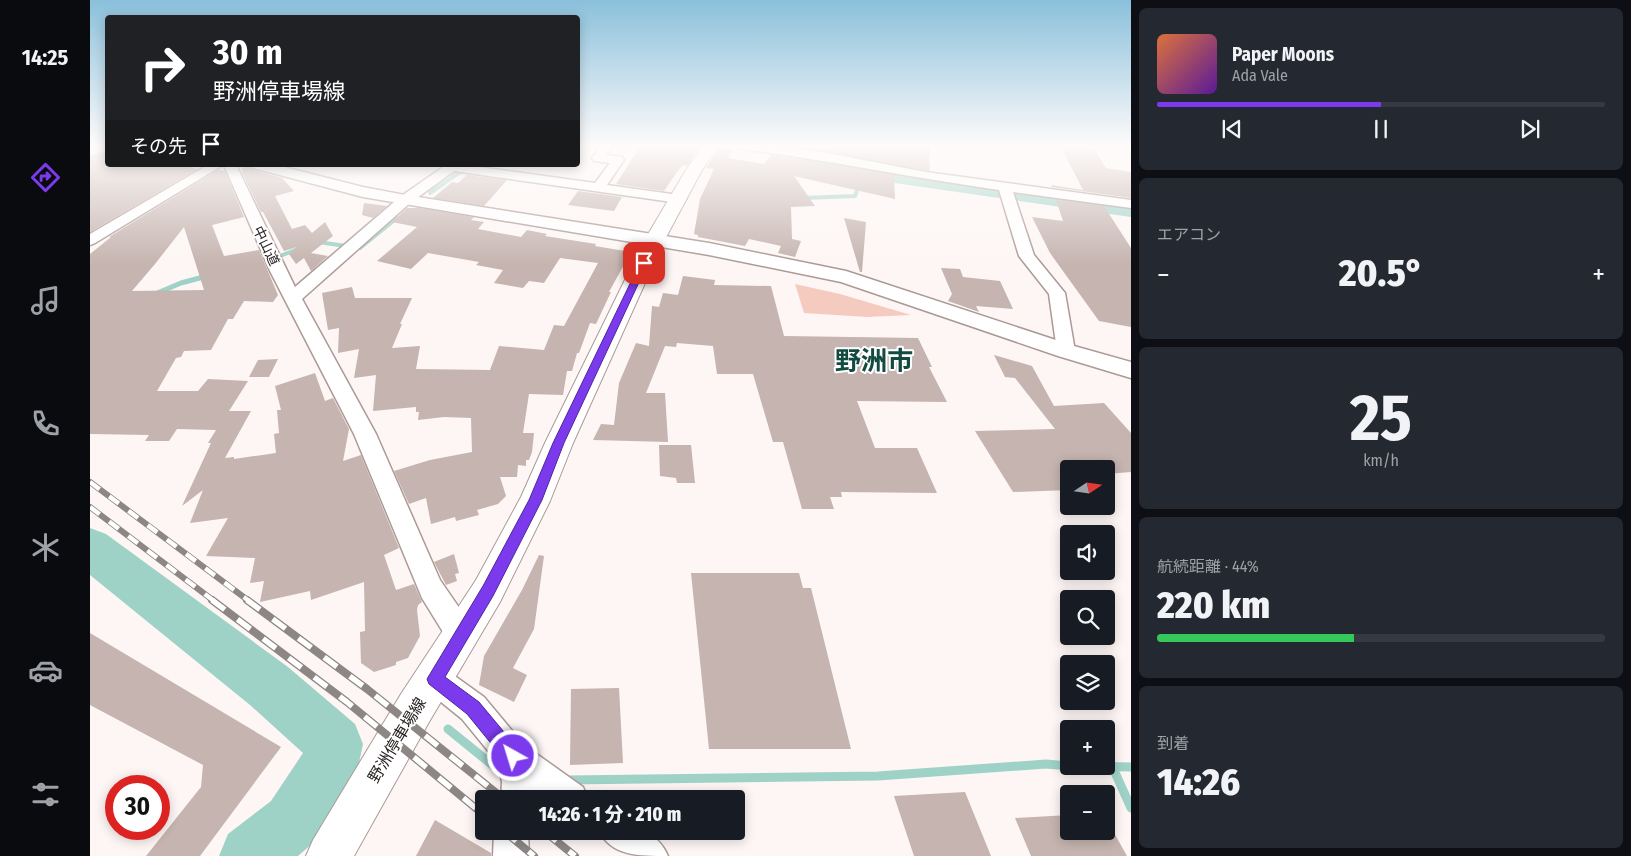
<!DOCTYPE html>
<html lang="ja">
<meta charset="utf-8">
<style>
:root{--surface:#171b24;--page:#242831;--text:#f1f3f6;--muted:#9ea1a6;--line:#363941;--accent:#7c3aed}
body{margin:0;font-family:"Fira Sans Condensed","Noto Sans JP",sans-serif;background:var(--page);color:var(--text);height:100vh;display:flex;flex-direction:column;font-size:19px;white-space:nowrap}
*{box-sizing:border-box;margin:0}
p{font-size:16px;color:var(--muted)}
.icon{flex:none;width:28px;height:28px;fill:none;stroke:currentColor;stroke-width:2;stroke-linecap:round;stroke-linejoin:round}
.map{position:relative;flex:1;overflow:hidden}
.panel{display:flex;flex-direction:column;gap:8px;padding:8px;background:#0d0f14;width:500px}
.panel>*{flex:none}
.banner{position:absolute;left:15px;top:15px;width:475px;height:152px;border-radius:5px;box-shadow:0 2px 12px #0003;background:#202124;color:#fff;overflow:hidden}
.needle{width:32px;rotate:77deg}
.tools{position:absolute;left:970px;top:460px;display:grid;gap:10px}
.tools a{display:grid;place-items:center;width:55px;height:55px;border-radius:5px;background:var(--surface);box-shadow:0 2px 12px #0003;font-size:25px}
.speed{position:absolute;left:15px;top:775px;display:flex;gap:10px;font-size:25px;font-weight:700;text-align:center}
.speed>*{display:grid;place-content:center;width:65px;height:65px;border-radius:50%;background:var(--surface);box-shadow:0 2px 12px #0003;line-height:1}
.speed .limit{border:8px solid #d22;background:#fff;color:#111}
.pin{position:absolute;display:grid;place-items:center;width:42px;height:42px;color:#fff;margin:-21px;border-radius:10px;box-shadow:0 2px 8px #0006}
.me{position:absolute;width:55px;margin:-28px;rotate:321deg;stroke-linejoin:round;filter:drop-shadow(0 0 4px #0008)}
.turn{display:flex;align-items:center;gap:18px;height:105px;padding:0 25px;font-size:22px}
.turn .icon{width:65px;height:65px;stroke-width:2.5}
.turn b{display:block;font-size:35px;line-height:42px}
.then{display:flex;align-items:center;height:48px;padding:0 25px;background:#0003;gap:10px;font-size:19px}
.big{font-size:38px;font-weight:800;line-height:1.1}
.panel .tile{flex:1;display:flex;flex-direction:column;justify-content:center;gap:8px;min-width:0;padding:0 18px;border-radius:8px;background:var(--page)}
.panel .dial{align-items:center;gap:0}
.dial b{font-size:65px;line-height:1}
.song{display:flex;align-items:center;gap:15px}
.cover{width:60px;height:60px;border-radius:8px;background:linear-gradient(135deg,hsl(20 70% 55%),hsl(270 70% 35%))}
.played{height:5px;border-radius:2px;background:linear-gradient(90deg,var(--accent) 50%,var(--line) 50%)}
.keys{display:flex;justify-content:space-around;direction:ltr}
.heat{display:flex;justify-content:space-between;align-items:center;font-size:28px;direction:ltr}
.charge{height:8px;border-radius:4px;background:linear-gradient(90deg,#34c759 44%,var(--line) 0)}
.trip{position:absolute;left:385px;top:790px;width:270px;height:50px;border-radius:5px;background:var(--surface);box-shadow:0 2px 12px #0003;font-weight:800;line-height:50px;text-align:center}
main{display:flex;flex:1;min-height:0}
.dock{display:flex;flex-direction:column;width:90px;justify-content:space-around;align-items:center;background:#090b0e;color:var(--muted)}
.dock .icon{width:35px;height:35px}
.dock .active{color:var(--accent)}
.dock b{font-size:22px;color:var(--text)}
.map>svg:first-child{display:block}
.green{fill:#f5cbc0}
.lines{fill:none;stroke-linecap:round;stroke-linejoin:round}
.stream-far2{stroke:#9ed2c7;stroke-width:4}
.stream-far1{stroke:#9ed2c7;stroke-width:5}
.stream{stroke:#9ed2c7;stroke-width:9}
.river{fill:#9ed2c7;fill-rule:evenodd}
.building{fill:#c5b4af;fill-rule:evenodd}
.minor-casing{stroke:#ab9a96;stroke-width:3}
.tertiary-casing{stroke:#ab9a96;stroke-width:3}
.secondary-casing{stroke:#ab9a96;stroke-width:2}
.minor{fill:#fff;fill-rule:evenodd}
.tertiary{fill:#fff;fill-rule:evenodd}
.secondary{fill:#fff;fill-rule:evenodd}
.rail-far1-casing{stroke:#8c8684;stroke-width:6}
.rail-casing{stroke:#8c8684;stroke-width:8}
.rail-far1{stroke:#fff;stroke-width:4.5;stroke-dasharray:12;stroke-linecap:butt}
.rail{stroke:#fff;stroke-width:5.5;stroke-dasharray:16;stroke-linecap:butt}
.route{fill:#7c3aed;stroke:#51269a}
.labels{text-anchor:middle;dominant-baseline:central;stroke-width:4;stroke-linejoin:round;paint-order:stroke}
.far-street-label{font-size:14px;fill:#231d1c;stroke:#fff}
.street-label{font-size:16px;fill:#231d1c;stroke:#fff}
.town-label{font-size:26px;font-weight:bold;fill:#124b42;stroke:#fff}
</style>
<main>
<nav class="dock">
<b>14:25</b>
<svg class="icon active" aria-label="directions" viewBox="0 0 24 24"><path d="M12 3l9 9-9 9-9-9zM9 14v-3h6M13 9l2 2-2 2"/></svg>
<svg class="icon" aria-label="music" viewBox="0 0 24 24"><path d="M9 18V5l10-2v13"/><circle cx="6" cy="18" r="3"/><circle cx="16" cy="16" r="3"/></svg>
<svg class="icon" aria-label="phone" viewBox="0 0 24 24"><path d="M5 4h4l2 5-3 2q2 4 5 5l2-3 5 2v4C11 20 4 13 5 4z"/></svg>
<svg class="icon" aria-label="climate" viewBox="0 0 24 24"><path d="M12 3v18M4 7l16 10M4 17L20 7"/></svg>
<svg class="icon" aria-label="car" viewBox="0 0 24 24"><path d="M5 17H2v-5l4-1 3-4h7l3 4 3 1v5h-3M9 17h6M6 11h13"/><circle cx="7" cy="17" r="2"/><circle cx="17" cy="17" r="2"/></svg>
<svg class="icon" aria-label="filters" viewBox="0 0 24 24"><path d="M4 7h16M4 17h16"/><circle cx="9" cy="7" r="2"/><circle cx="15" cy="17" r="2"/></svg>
</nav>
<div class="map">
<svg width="1041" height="856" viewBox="0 0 1041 856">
<rect width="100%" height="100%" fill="#fdf6f4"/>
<polygon class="green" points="705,284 750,294 821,315 777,317 714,313"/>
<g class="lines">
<g class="stream-far2">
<polyline points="340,193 380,165"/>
<polyline points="713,198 765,196 775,169"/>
<polyline points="228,242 270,248 307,218"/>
<polyline points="190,256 210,248"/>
</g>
<polyline class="stream-far1" points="65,294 91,283 117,276"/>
<g class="stream">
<polyline points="358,729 416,776"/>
<polyline points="245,744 260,740"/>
<polyline points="990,766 1041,767"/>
<polyline points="1023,768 1041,808"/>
<polyline points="478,780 788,776 956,764 979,766"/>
</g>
<g class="river">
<polygon points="722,151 798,168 1041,203 1041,217 798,182 714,163 711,158 714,153"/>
<polygon points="0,528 16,534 198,667 265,724 273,744 269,763 260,783 223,843 208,856 129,856 138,834 181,801 213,753 160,705 0,575"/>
</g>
</g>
<g class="building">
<polygon points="551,145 612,145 597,166 593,165 587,172 574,191 526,184"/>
<polygon points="697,145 841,145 839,156 840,171"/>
<polygon points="970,145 1002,145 1016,168 1041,172 1041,198 962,187 961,185 993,190"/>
<polygon points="630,147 644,149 638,158 674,164 681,155 804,175 805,199 704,176 725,206 701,207 702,239 711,241 705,257 688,253 691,246 659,239 655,246 608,237 608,235 604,234 610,199 624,169 616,168"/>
<polygon points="18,149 18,165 104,165 101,168 108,169 0,232 0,156"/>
<polygon points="153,165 158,165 163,170 192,178 204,191 185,196 202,229 215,225 222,233 235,222 243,236 221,253 238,256 221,271 214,258 206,264 199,254 207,247 194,251 173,212 171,212 152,173"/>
<path d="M128,170L135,171L154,217L122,225L134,256L169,250L188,295L183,302L154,301L143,319H138L121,350L94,351L91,357L86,358L67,391H108L118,379L158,381L139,411H161L135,458L144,457V459L186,453L184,434L189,433L187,410H191L185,386L225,373L235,401L243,398L259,429L253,461L271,455L309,548L294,555L306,590L324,584L332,602L328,605L327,610L330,636L318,658L306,662V665L284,672L271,663L270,632L275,631L274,582L221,600L220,591L170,602L174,581L160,583L165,558L116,556L138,518L100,523L113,490L92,506L121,443H118L126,430L87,429L79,441H55L59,435L0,434V254L21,237H19ZM94,227L114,290L42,291L65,264Z"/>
<polygon points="377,175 417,180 394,206 343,198 362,182 368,183"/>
<polygon points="488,191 532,197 524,211 478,205"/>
<polygon points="966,200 1014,206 1041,248 1041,327 1009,321 960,253 942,217 973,221"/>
<polygon points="274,203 297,206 283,218 272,215"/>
<polygon points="317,208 330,208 384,217 381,220 394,222 388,229 431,237 437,230 457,234 455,236 506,244 505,246 541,252 519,292 521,292 506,324 500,323 489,353 487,353 482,371 477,371 473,395 439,394 433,433 444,433 442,452 439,460 436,460 436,466 428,465 427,477 410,477 416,496 408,504 387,510 389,515 366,521 365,517 341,524 336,498 319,504 304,471 340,460 382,452 381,418 354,417 328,420 329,412 326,412 326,407 283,411 286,375 264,378 269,349 248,353 249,328 238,330 232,293 262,287 265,298 322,298 310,324 312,324 302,348 330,346 326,369 400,370 409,346 454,350 464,325 474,326 508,263 470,258 454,283 439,281 433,288 404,283 413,270 386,265 389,262 338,253 321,269 287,261 327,227 302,222"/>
<polygon points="754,218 776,222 772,272 770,272"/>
<polygon points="851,268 870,269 873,277 910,281 923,309 886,306 889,312 858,301 862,294"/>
<polygon points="593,276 625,280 624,285 681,286 694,336 828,338 842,367 839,367 857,402 767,401 785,448 827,448 847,493 751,492 752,497 740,497 744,509 712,509 693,442 683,442 663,374 627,374 623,346 587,343 586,347 575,346 556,393 575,393 578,442 503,440 511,424 524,425 529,383 546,343 559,346 562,306 569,307 573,293 588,295"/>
<polygon points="904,355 942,366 964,406 1014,403 1041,433 1041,472 1016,474 1016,469 979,469 979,490 923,492 885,431 965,429 925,378 915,377"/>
<polygon points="188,359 179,377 159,377 168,360"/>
<polygon points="569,445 601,445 605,483 587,483 586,478 570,476"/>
<polygon points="364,554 369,573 365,574 367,581 356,585 344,562"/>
<polygon points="449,555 454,556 444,629 423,668 437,675 424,702 389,685 394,656 432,590"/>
<polygon points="601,573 709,573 713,588 721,588 761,749 619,749"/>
<polygon points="0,633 191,747 110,856 56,856 111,787 113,765 0,705"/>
<polygon points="529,688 533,763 480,765 481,689"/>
<polygon points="875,792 901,856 824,856 804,796"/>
<polygon points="979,815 979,831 1023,831 1037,856 941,856 925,818"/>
<polygon points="345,820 401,853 401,856 326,856"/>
</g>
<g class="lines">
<defs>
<g id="minor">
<polygon points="512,145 524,145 516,155 532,157 534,160 517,185 589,195 596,199 589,203 364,171 320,203 212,299 286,434 350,580 381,625 385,635 381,645 371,649 361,645 332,598 264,434 180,271 134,165 146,165 205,287 310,197 356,165 374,165 505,183 520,163 504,161 502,158"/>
<path d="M645,145H675L732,152L836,172L1041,200V208L923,192L944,255L975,293L985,351L983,355L976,357L969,355L967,351L959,294L929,256L909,190C822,178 737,160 651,149Z"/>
<polygon points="118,165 133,165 5,243 0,245 0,234"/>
<polygon points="345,664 355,669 394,697 434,745 493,787 498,799 453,799 445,792 445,799 411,799 412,782 408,763 372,719 335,689 330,679 335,669"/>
<polygon points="404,831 438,831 439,856 403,856"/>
<path d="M509,831C538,831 564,824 578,856C548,856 522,856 509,831Z"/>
</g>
<polygon id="tertiary" points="160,165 186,165 273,187 315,195 619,243 756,271 984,346 1041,362 1041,378 968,356 751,282 619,255 273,197 163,168"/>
<polygon id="secondary" points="614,145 629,145 612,170 574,241 483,443 460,501 410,602 339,722 264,856 216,856 223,840 311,694 386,580 431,497 455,443 554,241 596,170"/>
</defs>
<use href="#minor" class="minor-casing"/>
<use href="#tertiary" class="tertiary-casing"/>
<use href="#secondary" class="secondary-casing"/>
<use href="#minor" class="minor"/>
<use href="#tertiary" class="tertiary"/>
<use href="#secondary" class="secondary"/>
<defs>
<g id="rail-far1">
<polyline points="0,482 159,601"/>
<polyline points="0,507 124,601"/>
</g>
<g id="rail">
<polyline points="122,600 257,702 394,815"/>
<polyline points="157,600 277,689 414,799"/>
<polyline points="414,831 444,856"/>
<polyline points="454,831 485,856"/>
</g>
</defs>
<use href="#rail-far1" class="rail-far1-casing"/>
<use href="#rail" class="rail-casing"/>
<use href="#rail-far1" class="rail-far1"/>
<use href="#rail" class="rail"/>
</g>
<linearGradient id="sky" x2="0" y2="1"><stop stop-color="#8ac0db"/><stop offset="0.55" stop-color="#fefbfa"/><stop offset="1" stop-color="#fefbfa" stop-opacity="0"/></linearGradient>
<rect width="1041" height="265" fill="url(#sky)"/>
<polygon class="route" points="551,261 558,263 474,443 452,500 403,596 355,677 389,702 429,750 431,756 429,763 423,765 417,763 377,714 339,684 337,679 393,586 439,500 463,443"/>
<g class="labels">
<g class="far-street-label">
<text transform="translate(176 246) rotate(64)">中山道</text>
</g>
<g class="street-label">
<text transform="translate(307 740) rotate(-59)">野洲停車場線</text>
</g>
<g class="town-label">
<text x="784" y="361">野洲市</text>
</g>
</g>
</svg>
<div class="tools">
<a><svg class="needle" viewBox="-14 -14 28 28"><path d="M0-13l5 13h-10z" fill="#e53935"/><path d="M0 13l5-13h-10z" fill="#9ea1a6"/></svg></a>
<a><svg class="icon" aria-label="sound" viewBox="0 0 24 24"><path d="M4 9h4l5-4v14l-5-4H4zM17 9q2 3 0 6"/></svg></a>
<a><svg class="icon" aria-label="search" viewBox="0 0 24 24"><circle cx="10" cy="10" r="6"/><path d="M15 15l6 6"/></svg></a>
<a><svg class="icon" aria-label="layers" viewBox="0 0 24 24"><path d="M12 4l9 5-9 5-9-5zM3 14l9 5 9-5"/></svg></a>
<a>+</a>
<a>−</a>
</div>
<div class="speed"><div class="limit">30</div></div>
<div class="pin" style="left:554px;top:263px;background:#d93025"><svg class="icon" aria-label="arrive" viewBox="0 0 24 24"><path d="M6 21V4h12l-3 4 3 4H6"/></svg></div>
<svg class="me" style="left:423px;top:756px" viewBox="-20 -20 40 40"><circle r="17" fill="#7c3aed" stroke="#fff" stroke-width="3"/><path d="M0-11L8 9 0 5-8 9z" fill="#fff"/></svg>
<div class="trip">14:26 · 1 分 · 210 m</div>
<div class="banner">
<div class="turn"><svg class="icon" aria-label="right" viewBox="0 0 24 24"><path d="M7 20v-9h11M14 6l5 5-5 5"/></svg><div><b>30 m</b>野洲停車場線</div></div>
<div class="then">その先<svg class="icon" aria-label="arrive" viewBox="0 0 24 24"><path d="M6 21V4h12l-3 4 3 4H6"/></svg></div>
</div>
</div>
<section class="panel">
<div class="tile">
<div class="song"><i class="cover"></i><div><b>Paper Moons</b><p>Ada Vale</p></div></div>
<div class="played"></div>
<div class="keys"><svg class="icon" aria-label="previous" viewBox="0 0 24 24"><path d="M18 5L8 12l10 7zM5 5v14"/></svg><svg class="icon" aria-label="pause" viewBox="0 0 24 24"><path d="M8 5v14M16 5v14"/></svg><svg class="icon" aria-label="next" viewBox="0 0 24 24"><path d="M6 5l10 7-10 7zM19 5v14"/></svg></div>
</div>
<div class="tile"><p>エアコン</p>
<div class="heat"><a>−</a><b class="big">20.5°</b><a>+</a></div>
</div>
<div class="tile dial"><b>25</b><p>km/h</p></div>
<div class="tile"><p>航続距離 · 44%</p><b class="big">220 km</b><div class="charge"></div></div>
<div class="tile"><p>到着</p><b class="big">14:26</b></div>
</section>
</main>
